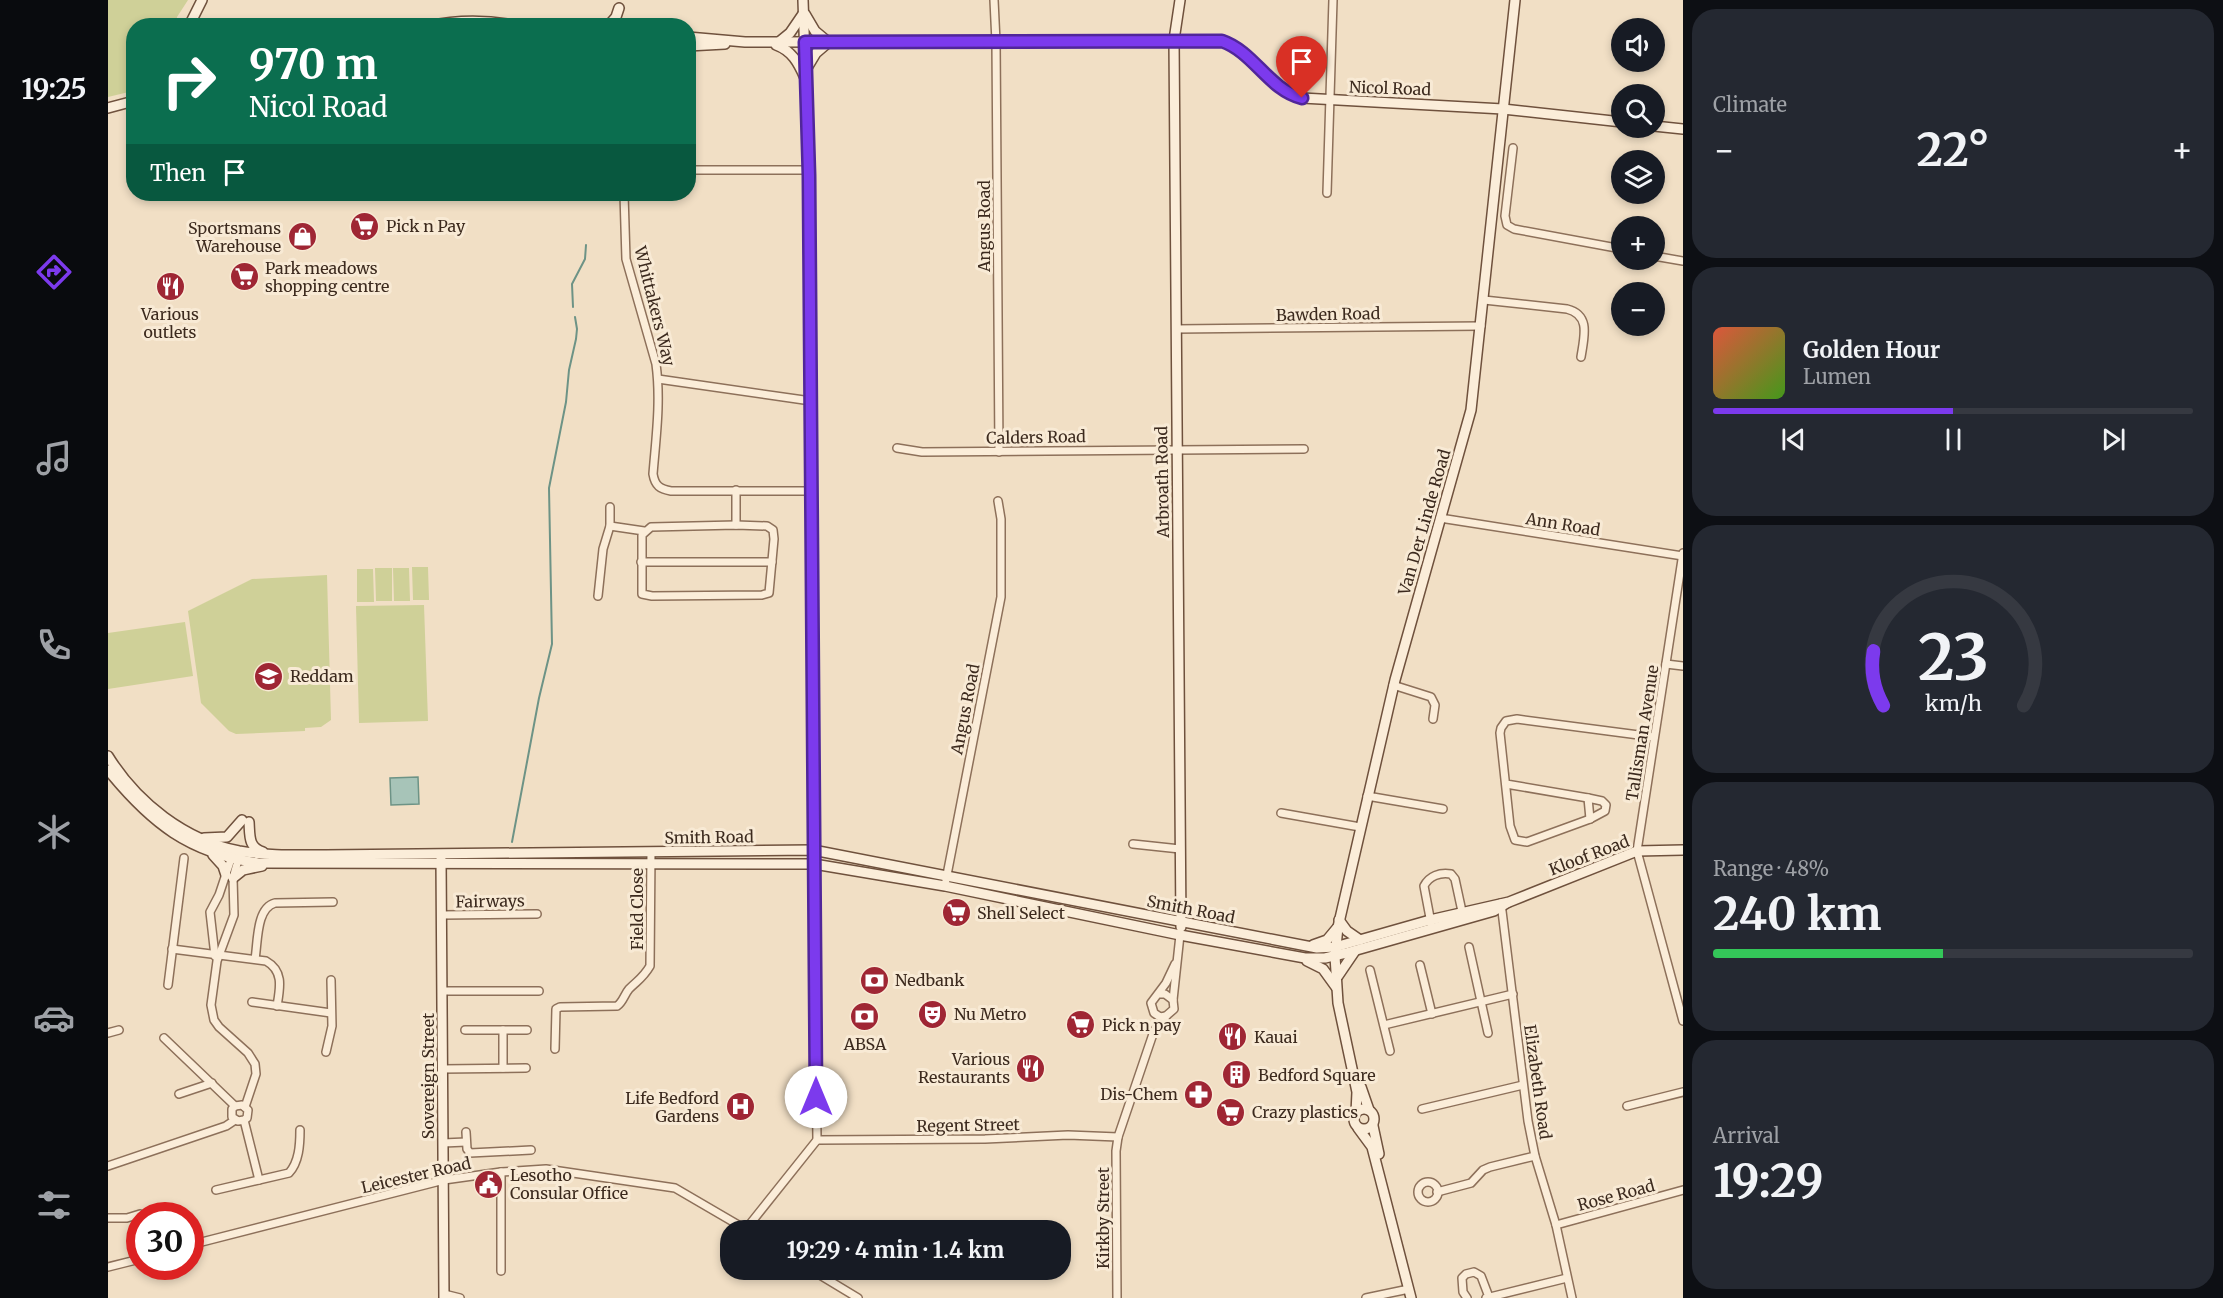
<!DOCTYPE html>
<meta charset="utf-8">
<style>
:root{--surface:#171b24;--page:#242831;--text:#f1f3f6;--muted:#9ea1a6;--line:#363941;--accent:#7c3aed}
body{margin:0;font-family:Merriweather,serif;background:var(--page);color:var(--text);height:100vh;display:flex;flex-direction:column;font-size:22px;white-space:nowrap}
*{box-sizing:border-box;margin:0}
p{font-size:20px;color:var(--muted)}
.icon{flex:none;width:33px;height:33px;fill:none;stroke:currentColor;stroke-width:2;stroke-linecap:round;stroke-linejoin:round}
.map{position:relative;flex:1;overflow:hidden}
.details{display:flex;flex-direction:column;gap:9px;padding:9px;background:#0d0f14;width:540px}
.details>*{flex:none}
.guide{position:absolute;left:18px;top:18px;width:570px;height:183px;border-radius:24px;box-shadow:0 3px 9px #0003;background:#0b6e4f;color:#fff;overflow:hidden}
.controls{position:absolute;left:1503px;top:18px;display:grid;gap:12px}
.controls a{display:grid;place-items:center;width:54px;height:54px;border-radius:50%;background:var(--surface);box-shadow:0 3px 9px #0003;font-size:30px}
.speed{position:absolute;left:18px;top:1202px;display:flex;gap:12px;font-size:30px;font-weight:700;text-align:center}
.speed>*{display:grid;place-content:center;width:78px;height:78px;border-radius:50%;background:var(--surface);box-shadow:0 3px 9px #0003;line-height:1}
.speed .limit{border:9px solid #d22;background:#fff;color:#111}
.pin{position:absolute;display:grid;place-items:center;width:51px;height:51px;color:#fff;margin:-62px -26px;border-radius:50% 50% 50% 0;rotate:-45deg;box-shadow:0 0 6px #0007}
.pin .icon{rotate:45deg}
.me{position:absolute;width:66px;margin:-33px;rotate:0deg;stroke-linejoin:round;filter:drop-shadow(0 0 4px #0008)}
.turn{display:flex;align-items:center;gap:21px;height:126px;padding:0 24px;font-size:27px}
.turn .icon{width:78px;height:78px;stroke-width:2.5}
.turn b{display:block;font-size:42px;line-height:51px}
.then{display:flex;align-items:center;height:57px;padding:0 24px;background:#0003;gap:12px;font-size:22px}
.big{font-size:45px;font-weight:700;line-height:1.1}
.details .tile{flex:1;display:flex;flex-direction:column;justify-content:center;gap:9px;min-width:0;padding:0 21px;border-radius:24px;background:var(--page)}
.details .dial{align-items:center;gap:0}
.dial svg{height:156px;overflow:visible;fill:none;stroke:var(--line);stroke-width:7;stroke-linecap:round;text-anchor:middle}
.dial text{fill:var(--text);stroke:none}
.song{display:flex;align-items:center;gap:18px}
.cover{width:72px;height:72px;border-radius:9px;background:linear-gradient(135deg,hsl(10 70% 55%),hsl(100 70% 35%))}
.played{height:6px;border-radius:3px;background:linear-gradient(90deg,var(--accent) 50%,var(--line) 50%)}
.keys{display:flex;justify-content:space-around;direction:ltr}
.heat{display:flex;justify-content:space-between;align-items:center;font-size:33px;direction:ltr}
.charge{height:9px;border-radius:4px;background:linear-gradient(90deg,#34c759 48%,var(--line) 0)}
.trip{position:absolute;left:612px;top:1220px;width:351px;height:60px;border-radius:24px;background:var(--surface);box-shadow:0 3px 9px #0003;font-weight:700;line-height:60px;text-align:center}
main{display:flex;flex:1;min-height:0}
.tabs{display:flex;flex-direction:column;width:108px;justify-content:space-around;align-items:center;background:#090b0e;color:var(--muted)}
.tabs .icon{width:42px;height:42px}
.tabs .current{color:var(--accent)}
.tabs b{font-size:27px;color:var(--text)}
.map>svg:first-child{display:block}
.green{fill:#cfd098}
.water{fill:#a7c4b8;stroke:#6d9386;stroke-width:1.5}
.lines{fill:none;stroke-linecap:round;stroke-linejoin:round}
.stream{stroke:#6d9386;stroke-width:2}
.street-casing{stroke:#8d705a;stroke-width:10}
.secondary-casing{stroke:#6f513d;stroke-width:12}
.street{stroke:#fbedd9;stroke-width:7}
.secondary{stroke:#fbedd9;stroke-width:9}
.route-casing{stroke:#51269a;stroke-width:15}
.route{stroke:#7c3aed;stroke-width:10}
.labels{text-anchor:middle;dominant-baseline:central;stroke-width:6;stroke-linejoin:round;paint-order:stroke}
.street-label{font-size:16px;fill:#3c2a1e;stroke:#f8ead5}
.poi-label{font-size:16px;fill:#3c2a1e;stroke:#f8ead5;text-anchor:start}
</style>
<main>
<nav class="tabs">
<b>19:25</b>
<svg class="icon current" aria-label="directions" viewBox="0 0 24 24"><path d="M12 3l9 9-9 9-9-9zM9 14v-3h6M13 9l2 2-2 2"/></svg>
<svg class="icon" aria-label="music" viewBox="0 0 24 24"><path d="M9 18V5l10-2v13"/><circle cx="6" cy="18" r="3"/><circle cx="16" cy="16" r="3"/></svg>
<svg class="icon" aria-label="phone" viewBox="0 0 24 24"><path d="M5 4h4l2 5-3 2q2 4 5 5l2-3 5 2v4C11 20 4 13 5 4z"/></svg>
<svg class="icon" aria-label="climate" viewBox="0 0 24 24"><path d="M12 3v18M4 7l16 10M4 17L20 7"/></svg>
<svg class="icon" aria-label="car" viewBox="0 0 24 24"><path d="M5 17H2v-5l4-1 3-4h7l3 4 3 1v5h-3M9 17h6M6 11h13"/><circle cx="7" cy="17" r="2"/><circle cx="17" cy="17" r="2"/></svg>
<svg class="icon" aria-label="filters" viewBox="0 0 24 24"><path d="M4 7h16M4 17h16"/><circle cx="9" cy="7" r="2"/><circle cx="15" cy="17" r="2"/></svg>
</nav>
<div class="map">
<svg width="1575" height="1298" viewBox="0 0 1575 1298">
<rect width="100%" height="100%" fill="#f1dfc5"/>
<g class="green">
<polygon points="0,0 80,0 69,17 68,25 26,26 25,91 0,97"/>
<polygon points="304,567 320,567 321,600 305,600"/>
<polygon points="267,568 284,568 284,601 268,601"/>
<polygon points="285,568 301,568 302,601 286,601"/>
<polygon points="249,569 265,569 266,602 249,602"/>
<polygon points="219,575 223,720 213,727 197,728 197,731 128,734 121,731 93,703 80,611 144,579"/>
<polygon points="316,605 320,721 251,723 248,606"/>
<polygon points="77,622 85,676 0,689 0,633"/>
</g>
<polygon class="water" points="310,777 311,804 283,805 282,778"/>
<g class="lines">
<g class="stream">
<polyline points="465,307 464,284 477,259 478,245"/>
<polyline points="404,842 431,698 444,644 441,488 458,402 461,370 468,339 469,329 467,317"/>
</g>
<defs>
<g id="street">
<polyline points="886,0 888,42 891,452"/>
<polyline points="1405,148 1397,216 1399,225 1406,229 1514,249"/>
<polyline points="580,170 701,170"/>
<polyline points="1219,193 1225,0"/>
<path d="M516,194L518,259L548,364C553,401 548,437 545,474C547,486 552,489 563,491H703"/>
<polyline points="1546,256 1575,261"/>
<path d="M1376,300L1459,309C1483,315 1476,337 1473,357"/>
<polyline points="1068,329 1373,326"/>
<polyline points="550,379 703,401"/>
<polyline points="789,448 814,452 1196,449"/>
<polyline points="628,490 628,525"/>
<polyline points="1332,518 1575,556"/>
<polygon points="628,525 659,526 665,530 666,539 661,593 654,595 544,596 534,594 534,535 543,527"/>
<polyline points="502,526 536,531"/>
<polyline points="1575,553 1529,851 1575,1021"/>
<polyline points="533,562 664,562"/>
<polyline points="490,596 495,549 502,526 502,507"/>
<polyline points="1558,664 1575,666"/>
<polyline points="1285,685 1323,697 1327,705 1325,719"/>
<polyline points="1398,784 1480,798 1494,801 1498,805 1497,811 1482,819 1419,842 1407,840 1402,826 1392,733 1393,728 1398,721 1409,719 1546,737"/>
<polyline points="1259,796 1335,809"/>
<polyline points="1480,798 1482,819"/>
<polyline points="1173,813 1252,827"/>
<polyline points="1025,844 1072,849"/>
<polyline points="131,857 125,878 126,915 109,961 103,1005 106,1020 111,1027 140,1053 147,1064 148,1074 137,1107"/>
<polyline points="838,880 893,597 893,519 890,501"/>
<polyline points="1393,903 1420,1121 1427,1156 1448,1225 1464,1298"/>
<polyline points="334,915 429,914"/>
<path d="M1323,923L1316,886C1321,876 1332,872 1343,874L1347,879L1355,916"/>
<polyline points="1361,947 1380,1033"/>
<path d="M64,949L158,961C176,971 172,988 169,1006"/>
<polyline points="107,956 102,912 111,895 124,856"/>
<path d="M147,959C150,942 148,908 167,903L225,902"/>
<polyline points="1312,965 1324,1014"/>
<polyline points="1262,970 1282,1051"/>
<polyline points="60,985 76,858"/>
<polyline points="335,991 431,991"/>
<polyline points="1050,994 1057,994 1065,1000 1066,1009 1058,1016 1052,1017 1046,1013 1043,1003 1058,983 1067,964"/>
<polyline points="1065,1000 1072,935"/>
<polyline points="144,1002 223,1013"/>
<polyline points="1276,1025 1405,994"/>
<polyline points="357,1030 419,1030"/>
<polyline points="395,1030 395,1068"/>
<polyline points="0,1033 11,1030"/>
<polyline points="56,1038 127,1106"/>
<path d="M447,1049L448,1009L452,1007L509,1006C515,1002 516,995 521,989C530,980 535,978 542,966L543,852"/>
<polyline points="218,1052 224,1026 223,980"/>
<polyline points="334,1069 418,1068"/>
<polyline points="71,1094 104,1083"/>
<polyline points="1519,1106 1575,1092"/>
<polyline points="1314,1109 1415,1085"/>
<polyline points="136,1120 130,1121 124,1117 124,1109 127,1106 134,1105 140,1110 139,1118 136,1120 151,1180"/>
<polyline points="358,1132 359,1149 362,1153 423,1150"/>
<polyline points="709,1140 877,1139 960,1135 1010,1137"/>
<polyline points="335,1143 358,1142"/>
<polyline points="0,1166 118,1126 127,1120"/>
<polyline points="393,1172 393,1271"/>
<circle cx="1320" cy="1192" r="10"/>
<path d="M108,1190L181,1173C191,1162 192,1145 192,1130"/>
<polyline points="1329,1192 1363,1183 1375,1170 1382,1167 1427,1156"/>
<polyline points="0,1218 19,1218 32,1214"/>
<polyline points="1448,1225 1575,1190"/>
<polyline points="638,1229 709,1140 706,864"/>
<polyline points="82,1245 336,1180 393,1172 438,1169 567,1188 639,1230"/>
<polyline points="0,1267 32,1259"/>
<polyline points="702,1269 750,1298"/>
<polyline points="336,1294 352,1298"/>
<polyline points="1009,1298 1008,1151 1010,1137 1046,1031 1058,1016"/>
<polyline points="1258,1298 1301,1289"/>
<polyline points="1359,1298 1355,1292 1354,1278 1358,1274 1366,1272 1373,1276 1381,1297"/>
<polyline points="1378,1298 1459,1278"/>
</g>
<g id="secondary">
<polyline points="695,0 701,176 706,864"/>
<polyline points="1072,0 1066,40 1073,927"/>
<polyline points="697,14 707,31 719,41"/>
<polyline points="81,26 94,0"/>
<path d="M321,26C352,19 381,20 412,26"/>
<polyline points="500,26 508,17 511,8"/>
<polyline points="580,37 637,42 671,42 1107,40 1120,43 1127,47 1174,89 1194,98 1395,109 1514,122"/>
<polyline points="671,42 682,33 695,14"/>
<path d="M668,45C684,51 690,62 697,78"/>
<polyline points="580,46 617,44"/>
<polyline points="699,68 708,53 722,41"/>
<polyline points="0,108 26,101"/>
<polyline points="1546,126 1575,129"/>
<path d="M0,756C29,803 77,840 131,851C159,856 189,855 218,855L705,850L1209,948L1227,947L1322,920L1401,902L1529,851L1575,850"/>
<path d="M0,770C43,823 81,853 150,863L706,864L837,886L1072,935L1197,958H1217L1238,953L1386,911L1399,903"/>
<path d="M141,822C142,836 140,847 155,852"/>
<polyline points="96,838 119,837 134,820"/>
<polyline points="105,855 115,866 118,875"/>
<polyline points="333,859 336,1298"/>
<polyline points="125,878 135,870 154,866"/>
<polyline points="1231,920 1239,931 1252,940"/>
<polyline points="1205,945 1219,940 1229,928"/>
<polyline points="1199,961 1215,969 1228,987"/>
<polyline points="1230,976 1247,951"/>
<polyline points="1253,1087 1261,1110"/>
<circle cx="1256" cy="1119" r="10"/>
<polyline points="1248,1113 1249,1092 1230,1003 1227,956 1230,927 1287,680 1363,410 1407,0"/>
<polyline points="1265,1126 1271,1154"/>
<polyline points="1250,1128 1264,1147 1303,1298"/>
</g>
</defs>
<use href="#street" class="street-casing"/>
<use href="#secondary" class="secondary-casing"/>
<use href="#street" class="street"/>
<use href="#secondary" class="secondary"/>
</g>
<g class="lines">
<defs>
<path id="route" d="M708,1097L701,176L697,42L1114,41C1146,52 1161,90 1194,98"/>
</defs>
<use href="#route" class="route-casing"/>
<use href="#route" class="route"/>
</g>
<defs>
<symbol id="supermarket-disc" viewBox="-11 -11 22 22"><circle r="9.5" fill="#9f2634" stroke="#f8ead5"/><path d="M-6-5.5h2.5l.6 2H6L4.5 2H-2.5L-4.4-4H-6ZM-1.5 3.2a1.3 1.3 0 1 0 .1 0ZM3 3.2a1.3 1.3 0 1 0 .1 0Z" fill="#fff"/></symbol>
<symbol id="shop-disc" viewBox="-11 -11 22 22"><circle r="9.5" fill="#9f2634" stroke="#f8ead5"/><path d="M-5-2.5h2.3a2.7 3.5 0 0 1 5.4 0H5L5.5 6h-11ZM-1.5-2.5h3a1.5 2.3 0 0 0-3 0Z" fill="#fff"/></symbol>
<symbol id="restaurant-disc" viewBox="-11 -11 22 22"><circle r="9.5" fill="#9f2634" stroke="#f8ead5"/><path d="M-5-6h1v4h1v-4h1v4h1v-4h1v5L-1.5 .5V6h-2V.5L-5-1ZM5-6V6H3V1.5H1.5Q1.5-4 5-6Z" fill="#fff"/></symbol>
<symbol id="school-disc" viewBox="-11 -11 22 22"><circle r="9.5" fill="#9f2634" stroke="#f8ead5"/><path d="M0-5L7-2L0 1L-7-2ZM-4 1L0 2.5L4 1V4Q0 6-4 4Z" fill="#fff"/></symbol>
<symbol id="bank-disc" viewBox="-11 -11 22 22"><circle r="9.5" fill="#9f2634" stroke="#f8ead5"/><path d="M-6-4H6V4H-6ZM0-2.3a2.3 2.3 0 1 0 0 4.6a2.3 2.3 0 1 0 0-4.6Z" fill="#fff"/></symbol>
<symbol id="theatre-disc" viewBox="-11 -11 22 22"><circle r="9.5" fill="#9f2634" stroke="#f8ead5"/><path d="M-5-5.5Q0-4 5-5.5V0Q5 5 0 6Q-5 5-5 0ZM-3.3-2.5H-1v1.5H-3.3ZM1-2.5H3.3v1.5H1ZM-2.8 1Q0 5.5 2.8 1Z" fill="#fff"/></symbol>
<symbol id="building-disc" viewBox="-11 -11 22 22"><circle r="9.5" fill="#9f2634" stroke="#f8ead5"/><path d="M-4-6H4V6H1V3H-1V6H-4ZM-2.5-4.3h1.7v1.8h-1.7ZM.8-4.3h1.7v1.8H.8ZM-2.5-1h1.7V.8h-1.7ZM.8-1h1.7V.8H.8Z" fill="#fff"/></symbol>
<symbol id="pharmacy-disc" viewBox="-11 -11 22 22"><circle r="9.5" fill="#9f2634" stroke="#f8ead5"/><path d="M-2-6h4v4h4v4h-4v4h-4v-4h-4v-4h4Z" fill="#fff"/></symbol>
<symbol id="hospital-disc" viewBox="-11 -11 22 22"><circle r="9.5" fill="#9f2634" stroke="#f8ead5"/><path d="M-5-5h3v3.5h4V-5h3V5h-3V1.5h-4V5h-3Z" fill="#fff"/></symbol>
<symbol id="civic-disc" viewBox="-11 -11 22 22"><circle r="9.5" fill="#9f2634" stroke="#f8ead5"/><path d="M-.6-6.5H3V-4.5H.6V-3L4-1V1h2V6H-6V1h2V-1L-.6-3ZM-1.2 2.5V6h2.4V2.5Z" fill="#fff"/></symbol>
</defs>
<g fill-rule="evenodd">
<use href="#supermarket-disc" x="240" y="210" width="33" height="33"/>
<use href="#shop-disc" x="178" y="220" width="33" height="33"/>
<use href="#supermarket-disc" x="120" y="260" width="33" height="33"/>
<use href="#restaurant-disc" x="46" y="270" width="33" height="33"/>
<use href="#school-disc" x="144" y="660" width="33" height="33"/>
<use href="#supermarket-disc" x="832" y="896" width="33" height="33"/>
<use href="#bank-disc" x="750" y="964" width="33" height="33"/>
<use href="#theatre-disc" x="808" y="998" width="33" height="33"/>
<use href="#bank-disc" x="740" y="1000" width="33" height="33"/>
<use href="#supermarket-disc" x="956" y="1008" width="33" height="33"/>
<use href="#restaurant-disc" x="1108" y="1020" width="33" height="33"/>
<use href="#restaurant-disc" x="906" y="1052" width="33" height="33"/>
<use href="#building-disc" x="1112" y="1058" width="33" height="33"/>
<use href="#pharmacy-disc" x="1074" y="1078" width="33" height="33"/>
<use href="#hospital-disc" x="616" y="1090" width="33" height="33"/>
<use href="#supermarket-disc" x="1106" y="1096" width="33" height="33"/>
<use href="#civic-disc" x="364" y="1168" width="33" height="33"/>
</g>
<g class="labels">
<g class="street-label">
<text transform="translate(1282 88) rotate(2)">Nicol Road</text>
<text transform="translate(876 226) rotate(-90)">Angus Road</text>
<text transform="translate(547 306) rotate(76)">Whittakers Way</text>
<text transform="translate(1220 314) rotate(-1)">Bawden Road</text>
<text transform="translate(928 437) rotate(-1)">Calders Road</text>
<text transform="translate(1054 482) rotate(-91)">Arbroath Road</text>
<text transform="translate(1316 522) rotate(-74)">Van Der Linde Road</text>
<text transform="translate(1455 524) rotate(9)">Ann Road</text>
<text transform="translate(857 709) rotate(-79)">Angus Road</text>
<text transform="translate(1534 733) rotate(-81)">Tallisman Avenue</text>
<text transform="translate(601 837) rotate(-1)">Smith Road</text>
<text transform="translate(1481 855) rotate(-21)">Kloof Road</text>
<text transform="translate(382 901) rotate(-1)">Fairways</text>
<text transform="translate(529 909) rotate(-90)">Field Close</text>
<text transform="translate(1083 909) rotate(11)">Smith Road</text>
<text transform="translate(320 1076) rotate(-90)">Sovereign Street</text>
<text transform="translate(1430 1082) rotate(82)">Elizabeth Road</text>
<text transform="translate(860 1125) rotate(-1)">Regent Street</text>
<text transform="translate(308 1175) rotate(-13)">Leicester Road</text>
<text transform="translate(1508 1195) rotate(-15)">Rose Road</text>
<text transform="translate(995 1218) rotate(-90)">Kirkby Street</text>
</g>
<g class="poi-label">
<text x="278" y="226">Pick n Pay</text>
<text x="173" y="228" text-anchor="end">Sportsmans<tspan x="173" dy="18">Warehouse</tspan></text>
<text x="157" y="268">Park meadows<tspan x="157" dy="18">shopping centre</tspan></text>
<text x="62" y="314" text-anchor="middle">Various<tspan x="62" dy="18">outlets</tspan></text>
<text x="182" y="676">Reddam</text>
<text x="869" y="913">Shell Select</text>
<text x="787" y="980">Nedbank</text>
<text x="846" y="1014">Nu Metro</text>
<text x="994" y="1025">Pick n pay</text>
<text x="1146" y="1037">Kauai</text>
<text x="757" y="1044" text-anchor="middle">ABSA</text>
<text x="902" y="1059" text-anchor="end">Various<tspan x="902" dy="18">Restaurants</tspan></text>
<text x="1150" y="1075">Bedford Square</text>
<text x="1070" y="1094" text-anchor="end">Dis-Chem</text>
<text x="611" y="1098" text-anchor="end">Life Bedford<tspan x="611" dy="18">Gardens</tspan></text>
<text x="1144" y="1112">Crazy plastics</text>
<text x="402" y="1175">Lesotho<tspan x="402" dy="18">Consular Office</tspan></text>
</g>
</g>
</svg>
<div class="controls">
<a><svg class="icon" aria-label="sound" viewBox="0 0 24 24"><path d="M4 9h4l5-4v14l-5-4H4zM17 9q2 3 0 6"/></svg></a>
<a><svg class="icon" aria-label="search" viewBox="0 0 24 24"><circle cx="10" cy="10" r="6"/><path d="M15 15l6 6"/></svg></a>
<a><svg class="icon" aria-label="layers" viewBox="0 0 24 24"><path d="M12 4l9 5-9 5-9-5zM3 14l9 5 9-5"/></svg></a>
<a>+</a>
<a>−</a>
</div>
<div class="speed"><div class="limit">30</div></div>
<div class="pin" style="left:1194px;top:98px;background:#d93025"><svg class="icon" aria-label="arrive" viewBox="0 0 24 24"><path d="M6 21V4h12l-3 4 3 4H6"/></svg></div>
<svg class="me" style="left:708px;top:1097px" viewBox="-20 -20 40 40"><circle r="19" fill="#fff"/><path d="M0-13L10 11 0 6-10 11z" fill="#7c3aed"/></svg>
<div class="trip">19:29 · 4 min · 1.4 km</div>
<div class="guide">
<div class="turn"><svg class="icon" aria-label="right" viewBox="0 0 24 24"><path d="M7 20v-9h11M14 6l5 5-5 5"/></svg><div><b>970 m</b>Nicol Road</div></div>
<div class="then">Then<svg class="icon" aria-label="arrive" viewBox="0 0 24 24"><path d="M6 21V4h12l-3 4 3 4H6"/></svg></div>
</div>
</div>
<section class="details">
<div class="tile"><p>Climate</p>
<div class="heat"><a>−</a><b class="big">22°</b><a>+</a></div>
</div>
<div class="tile">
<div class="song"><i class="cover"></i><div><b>Golden Hour</b><p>Lumen</p></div></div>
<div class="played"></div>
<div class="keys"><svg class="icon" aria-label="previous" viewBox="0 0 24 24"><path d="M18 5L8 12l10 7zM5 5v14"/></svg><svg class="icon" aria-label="pause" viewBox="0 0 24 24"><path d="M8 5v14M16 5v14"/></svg><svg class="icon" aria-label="next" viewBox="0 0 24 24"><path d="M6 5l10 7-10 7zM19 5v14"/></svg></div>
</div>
<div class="tile dial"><svg viewBox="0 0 100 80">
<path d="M14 69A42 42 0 1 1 86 69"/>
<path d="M14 69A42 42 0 0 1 9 41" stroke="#7c3aed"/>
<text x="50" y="56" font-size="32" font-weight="700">23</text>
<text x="50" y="72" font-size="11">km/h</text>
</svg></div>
<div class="tile"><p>Range · 48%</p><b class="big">240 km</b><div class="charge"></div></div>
<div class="tile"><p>Arrival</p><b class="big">19:29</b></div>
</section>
</main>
